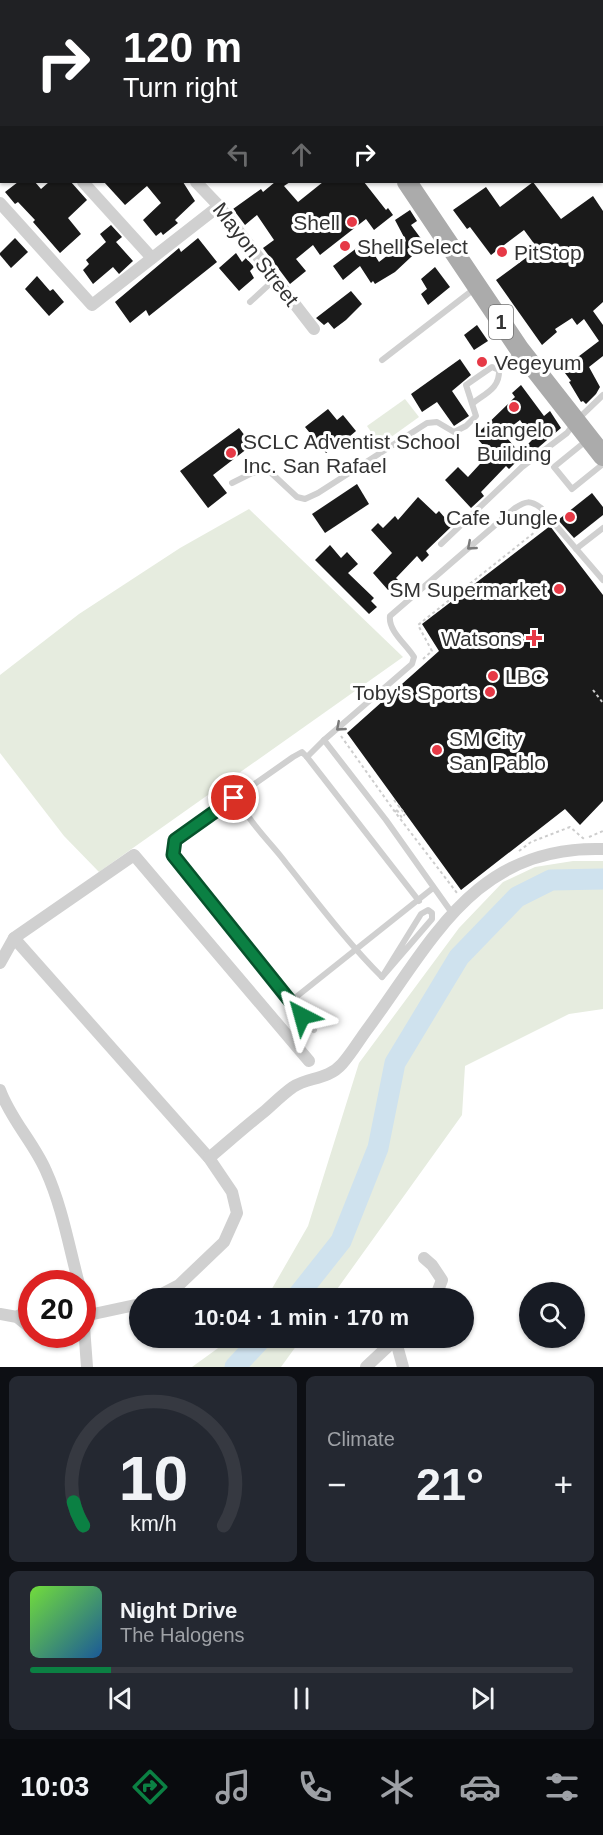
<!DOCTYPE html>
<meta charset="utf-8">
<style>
:root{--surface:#171b24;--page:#242831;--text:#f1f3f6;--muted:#9ea1a6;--line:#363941;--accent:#0b8043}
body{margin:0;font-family:Helvetica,sans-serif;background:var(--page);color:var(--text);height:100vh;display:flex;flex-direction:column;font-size:22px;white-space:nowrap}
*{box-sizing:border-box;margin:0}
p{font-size:20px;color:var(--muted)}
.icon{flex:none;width:33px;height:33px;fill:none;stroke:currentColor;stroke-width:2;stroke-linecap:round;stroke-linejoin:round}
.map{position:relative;height:1367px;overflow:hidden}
.drawer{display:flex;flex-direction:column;gap:9px;padding:9px;background:#0d0f14;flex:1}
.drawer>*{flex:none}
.top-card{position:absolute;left:0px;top:0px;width:603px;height:183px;box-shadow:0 2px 4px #0004;background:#202124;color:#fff;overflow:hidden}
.tools{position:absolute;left:519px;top:1282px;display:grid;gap:12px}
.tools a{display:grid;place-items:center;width:66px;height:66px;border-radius:50%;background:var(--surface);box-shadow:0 2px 4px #0004;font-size:30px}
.speed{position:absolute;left:18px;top:1270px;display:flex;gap:12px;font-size:30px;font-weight:700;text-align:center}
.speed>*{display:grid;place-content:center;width:78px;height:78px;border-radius:50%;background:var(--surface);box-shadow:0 2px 4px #0004;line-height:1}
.speed .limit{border:9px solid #d22;background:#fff;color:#111}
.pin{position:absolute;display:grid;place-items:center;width:51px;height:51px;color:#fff;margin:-26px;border:3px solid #fff;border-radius:50%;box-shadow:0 2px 6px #0007}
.me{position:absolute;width:66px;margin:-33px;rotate:321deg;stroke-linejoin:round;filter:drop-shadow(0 0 4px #0008)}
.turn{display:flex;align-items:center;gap:21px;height:126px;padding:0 24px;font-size:27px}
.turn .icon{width:78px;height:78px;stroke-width:2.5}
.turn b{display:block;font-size:42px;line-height:51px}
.lanes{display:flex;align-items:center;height:57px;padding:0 24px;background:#0003;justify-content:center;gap:30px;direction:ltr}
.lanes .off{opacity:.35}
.big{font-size:45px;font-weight:800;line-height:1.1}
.drawer .tile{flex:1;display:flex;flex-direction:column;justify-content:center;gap:9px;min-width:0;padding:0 21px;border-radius:9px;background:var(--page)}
.drawer .dial{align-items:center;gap:0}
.dial svg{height:156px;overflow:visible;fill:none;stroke:var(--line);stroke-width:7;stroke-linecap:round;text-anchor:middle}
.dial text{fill:var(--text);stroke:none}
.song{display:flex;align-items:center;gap:18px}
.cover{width:72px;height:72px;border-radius:9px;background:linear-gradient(135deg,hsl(100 70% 55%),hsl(210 70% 35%))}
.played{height:6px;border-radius:3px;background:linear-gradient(90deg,var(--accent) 15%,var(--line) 15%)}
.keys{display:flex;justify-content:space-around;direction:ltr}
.heat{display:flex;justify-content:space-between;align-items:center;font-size:33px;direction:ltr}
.drawer .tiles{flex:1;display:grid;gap:9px;grid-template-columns:1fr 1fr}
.tile:last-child{grid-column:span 2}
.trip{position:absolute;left:129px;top:1288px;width:345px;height:60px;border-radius:30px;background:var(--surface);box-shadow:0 2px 4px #0004;font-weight:800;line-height:60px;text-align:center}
.dock{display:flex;height:96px;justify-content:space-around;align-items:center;background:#090b0e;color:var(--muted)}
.dock .icon{width:42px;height:42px}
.dock .current{color:var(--accent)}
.dock b{font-size:27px;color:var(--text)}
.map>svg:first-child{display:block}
.green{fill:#e6ecdf}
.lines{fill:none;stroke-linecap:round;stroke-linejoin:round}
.river{stroke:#cfe2ee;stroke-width:21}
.building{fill:#1a1a1a}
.path{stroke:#cdcdcd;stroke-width:2;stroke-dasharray:3 3;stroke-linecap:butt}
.service{stroke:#d0d0d0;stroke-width:6}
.minor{stroke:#d0d0d0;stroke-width:12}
.primary{stroke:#ababab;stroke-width:20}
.oneway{stroke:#7a7a7a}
.route-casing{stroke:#07532c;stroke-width:15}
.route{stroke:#0b8043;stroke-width:10}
.poi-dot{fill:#e63946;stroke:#fff;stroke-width:2}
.labels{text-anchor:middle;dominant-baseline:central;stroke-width:6;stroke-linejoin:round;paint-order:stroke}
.shield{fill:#fff;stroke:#707070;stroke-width:1.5}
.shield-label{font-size:20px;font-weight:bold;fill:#333}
.poi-label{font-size:21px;fill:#333;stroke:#fff;text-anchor:start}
.street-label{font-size:21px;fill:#333;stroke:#fff}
</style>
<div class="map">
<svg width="603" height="1367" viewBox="0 0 603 1367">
<rect width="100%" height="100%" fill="#fff"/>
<g class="green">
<polygon points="405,399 419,417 380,445 367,426"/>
<polygon points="249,509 403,657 99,872 64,836 0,753 0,675 79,614 180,548"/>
<polygon points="573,861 603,861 603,1009 569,1014 465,1066 462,1115 330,1299 266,1299 308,1226 359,1063 459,928 503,882 535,867"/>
<polygon points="232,1338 302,1338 281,1367 192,1367"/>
</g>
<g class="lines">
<g class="river">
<polyline points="295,1299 341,1241 378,1148 395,1063 459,957 517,897 551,880 603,879"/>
<polyline points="235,1367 262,1338"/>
</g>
</g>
<g class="building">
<polygon points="18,182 35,182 41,189 49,182 71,182 87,200 68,218 81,234 60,253 33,222 35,220 18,202 15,204 5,192"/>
<polygon points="104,182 183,182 195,201 175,220 178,223 163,235 161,232 156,236 143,220 161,203 147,186 125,205"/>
<polygon points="275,182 290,182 284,186 298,202 323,182 364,182 386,210 388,208 393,215 374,230 366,219 320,255 313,245 296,259 306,271 290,284 263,248 274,240 257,215 245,225 233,209 261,189 263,192"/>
<polygon points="533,182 561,219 593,196 603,211 603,302 593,311 603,325 603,356 589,367 600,387 596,394 586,404 583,401 581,402 569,382 571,381 562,369 599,341 584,319 577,325 572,318 555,329 557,332 542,345 496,280 538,249 524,230 491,255 470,227 467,229 453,210 486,187 500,207"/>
<polygon points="410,210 417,221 411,225 425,244 395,272 375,284 373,281 371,283 360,266 343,280 333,266 366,241 379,262 406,241 395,220"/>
<polygon points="111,225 122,237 116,242 133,261 119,274 113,267 93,284 83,270 89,264 86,260 106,242 100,234"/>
<polygon points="15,238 28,252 11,268 0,255 0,253"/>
<polygon points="198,238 217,262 149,316 146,310 130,323 115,302 179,248 181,252"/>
<polygon points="236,253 242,262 246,258 254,267 250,271 254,278 239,291 219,268"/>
<polygon points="435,267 450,287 428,305 421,294 427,289 421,279"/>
<polygon points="37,276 50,291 53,289 64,302 49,316 25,289"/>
<polygon points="351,291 362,304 346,320 334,329 328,322 324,325 316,318"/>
<polygon points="477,325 488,341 474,350 464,335"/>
<polygon points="460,359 471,375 452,391 469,416 454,426 437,402 422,412 411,394"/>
<polygon points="521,385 544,416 550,411 561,428 532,453 527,445 533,439 520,420 503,433 522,456 509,469 506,466 481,492 484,496 471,508 445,480 458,467 468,477 490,453 475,436 515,397 512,393"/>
<polygon points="328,409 337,420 343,415 356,431 336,448 335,446 326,453 305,427"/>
<polygon points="239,428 252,445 213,475 227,493 208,508 180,471"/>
<polygon points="357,484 369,504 325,533 312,514"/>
<polygon points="592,493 603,507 603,515 574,538 558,520"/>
<polygon points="418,497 436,514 439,511 452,526 426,551 429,555 422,562 417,556 396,578 398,580 388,590 373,573 392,553 371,530 378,523 383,528 395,516 398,520"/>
<polygon points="550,526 603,595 603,801 580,825 565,809 461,890 347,733 439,651 422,624"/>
<polygon points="330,545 341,558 347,552 358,564 348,573 374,598 371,601 377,607 369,614 315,560"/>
</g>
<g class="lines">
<g class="path">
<polyline points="423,659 432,651 418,625 545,524"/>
<polyline points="593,690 603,703"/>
<polyline points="341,736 395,812 457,893"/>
<polyline points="394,800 405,814"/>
<polyline points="397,810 402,818 405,814"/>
<polyline points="395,812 400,807"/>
<polyline points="589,837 603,831"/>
<polyline points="519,851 531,842 570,827 584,839"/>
</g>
<g class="service">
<polyline points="250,302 275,279"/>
<polyline points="382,360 474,289"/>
<polyline points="499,370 518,352"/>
<path d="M473,403C486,393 500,388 499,370"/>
<polyline points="586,441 554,467 572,489 603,464"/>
<polyline points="232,483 252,473 268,470 297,497 305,499 318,493 427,423 437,422 454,432 466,426 476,416 466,385 492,367 499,370"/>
<polyline points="441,544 522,467 567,433 576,421 603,395"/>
<polyline points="576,549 603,528"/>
<polyline points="324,740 307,757 419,901"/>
<polyline points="307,757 302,752 293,757 175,840 173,855 314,1030"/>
<path d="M243,808C254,828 272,844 286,863C317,902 347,942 382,977"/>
<polygon points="428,910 432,913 432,919 382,977 421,914"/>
<path d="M452,913L386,820L324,740L412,664L414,657C407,645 388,631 390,616L515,508C526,501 530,500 541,508L603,580"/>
<polyline points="291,1001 433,888"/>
</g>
<g class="minor">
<polyline points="31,0 32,2"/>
<polyline points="157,0 159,2"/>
<polyline points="602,43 603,42"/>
<polyline points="0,90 2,91"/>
<polyline points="83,182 152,258"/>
<polyline points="196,182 219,206 314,329"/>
<polyline points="0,203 92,305 219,206"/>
<polyline points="14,938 209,1158 232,1192 237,1213 224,1242 179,1285 152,1299"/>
<polyline points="0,963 14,938 134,855 309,1061"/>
<path d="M0,1090C11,1120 34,1143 46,1171C62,1206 69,1247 79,1284"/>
<path d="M209,1158C228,1142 246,1126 265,1111C274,1103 283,1094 293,1087C308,1077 328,1080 342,1064C351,1054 358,1042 366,1031C432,942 474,845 603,849"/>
<polyline points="424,1258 432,1265 442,1280 437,1293 432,1299"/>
<polyline points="82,1299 87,1367"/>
<polyline points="0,1314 17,1317 32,1329"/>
<polyline points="84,1316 140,1304"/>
<polyline points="17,1317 32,1308"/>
<polyline points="47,1335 59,1335"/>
<polyline points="395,1338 403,1367"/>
<polyline points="366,1367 397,1338"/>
</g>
<g class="primary">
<polyline points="297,0 299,2"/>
<polyline points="407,182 520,350 603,456"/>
</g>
</g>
<defs><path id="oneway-chevron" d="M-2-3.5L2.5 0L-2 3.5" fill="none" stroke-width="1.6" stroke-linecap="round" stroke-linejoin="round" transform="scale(1.5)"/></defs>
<g class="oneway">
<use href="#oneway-chevron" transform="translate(471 546) rotate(139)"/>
<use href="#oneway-chevron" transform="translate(340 727) rotate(139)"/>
</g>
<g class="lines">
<defs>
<polyline id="route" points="234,798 175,840 173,855 302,1016"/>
</defs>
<use href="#route" class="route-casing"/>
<use href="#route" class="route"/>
</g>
<g class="poi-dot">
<circle cx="352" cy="222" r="6"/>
<circle cx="345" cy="246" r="6"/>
<circle cx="502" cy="252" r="6"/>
<circle cx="482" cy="362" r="6"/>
<circle cx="514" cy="407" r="6"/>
<circle cx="231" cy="453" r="6"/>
<circle cx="570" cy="517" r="6"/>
<circle cx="559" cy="589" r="6"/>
<path d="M531 629h6v6h6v6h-6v6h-6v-6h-6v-6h6z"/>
<circle cx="493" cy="676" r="6"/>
<circle cx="490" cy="692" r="6"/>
<circle cx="437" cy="750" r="6"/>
</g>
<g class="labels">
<rect class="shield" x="489" y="305" width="24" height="34" rx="4.5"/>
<g class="shield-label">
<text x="501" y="322">1</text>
</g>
<g class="poi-label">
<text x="340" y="222" text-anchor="end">Shell</text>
<text x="357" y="246">Shell Select</text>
<text x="514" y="252">PitStop</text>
<text x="494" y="362">Vegeyum</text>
<text x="514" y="429" text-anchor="middle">Liangelo<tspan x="514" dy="24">Building</tspan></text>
<text x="243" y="441">SCLC Adventist School<tspan x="243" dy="24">Inc. San Rafael</tspan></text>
<text x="558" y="517" text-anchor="end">Cafe Jungle</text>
<text x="547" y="589" text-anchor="end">SM Supermarket</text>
<text x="522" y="638" text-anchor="end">Watsons</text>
<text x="505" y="676">LBC</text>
<text x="478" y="692" text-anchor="end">Toby's Sports</text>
<text x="449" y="738">SM City<tspan x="449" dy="24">San Pablo</tspan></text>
</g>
<g class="street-label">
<text transform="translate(256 254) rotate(52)">Mayon Street</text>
</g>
</g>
</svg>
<div class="tools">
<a><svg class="icon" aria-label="search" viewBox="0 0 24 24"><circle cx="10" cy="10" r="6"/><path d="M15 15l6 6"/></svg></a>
</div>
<div class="speed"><div class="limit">20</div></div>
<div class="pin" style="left:234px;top:798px;background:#d93025"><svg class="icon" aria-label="arrive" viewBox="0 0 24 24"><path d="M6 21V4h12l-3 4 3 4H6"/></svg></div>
<svg class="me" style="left:302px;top:1016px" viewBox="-20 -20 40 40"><path d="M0-17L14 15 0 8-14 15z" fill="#0b8043" stroke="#fff" stroke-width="4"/></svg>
<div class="trip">10:04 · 1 min · 170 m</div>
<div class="top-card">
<div class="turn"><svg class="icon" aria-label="right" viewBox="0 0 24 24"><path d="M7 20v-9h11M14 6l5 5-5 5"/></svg><div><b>120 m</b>Turn right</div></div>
<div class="lanes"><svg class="icon off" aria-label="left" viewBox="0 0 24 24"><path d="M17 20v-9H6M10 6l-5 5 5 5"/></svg><svg class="icon off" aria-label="ahead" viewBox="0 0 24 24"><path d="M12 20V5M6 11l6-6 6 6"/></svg><svg class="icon" aria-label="right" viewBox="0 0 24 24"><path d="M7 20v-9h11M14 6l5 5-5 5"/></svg></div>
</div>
</div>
<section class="drawer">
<div class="tiles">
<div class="tile dial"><svg viewBox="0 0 100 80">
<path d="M14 69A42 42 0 1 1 86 69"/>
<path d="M14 69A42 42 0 0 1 9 57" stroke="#0b8043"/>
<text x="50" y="56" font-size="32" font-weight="700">10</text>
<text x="50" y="72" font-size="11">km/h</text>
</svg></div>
<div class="tile"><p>Climate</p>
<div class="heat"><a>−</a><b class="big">21°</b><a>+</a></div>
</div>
<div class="tile">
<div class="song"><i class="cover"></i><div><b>Night Drive</b><p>The Halogens</p></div></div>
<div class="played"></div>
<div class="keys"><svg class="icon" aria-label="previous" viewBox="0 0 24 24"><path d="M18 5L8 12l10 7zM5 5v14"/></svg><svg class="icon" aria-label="pause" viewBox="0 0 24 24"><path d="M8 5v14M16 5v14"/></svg><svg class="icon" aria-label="next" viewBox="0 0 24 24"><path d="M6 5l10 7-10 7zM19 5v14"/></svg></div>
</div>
</div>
</section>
<nav class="dock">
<b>10:03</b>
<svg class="icon current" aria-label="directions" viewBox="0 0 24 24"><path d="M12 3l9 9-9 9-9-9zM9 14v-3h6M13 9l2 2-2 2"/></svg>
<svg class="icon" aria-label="music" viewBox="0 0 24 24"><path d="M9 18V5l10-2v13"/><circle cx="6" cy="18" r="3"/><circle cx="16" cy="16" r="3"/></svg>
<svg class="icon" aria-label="phone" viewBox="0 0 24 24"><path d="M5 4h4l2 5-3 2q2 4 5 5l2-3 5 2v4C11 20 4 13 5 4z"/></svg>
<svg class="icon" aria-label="climate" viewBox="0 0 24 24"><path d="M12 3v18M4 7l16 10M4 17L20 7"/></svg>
<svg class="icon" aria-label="car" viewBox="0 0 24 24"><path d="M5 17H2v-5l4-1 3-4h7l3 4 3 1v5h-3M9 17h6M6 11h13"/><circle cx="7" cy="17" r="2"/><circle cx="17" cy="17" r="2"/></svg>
<svg class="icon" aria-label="filters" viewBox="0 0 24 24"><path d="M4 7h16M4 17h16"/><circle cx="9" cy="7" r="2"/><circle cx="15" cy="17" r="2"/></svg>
</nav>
